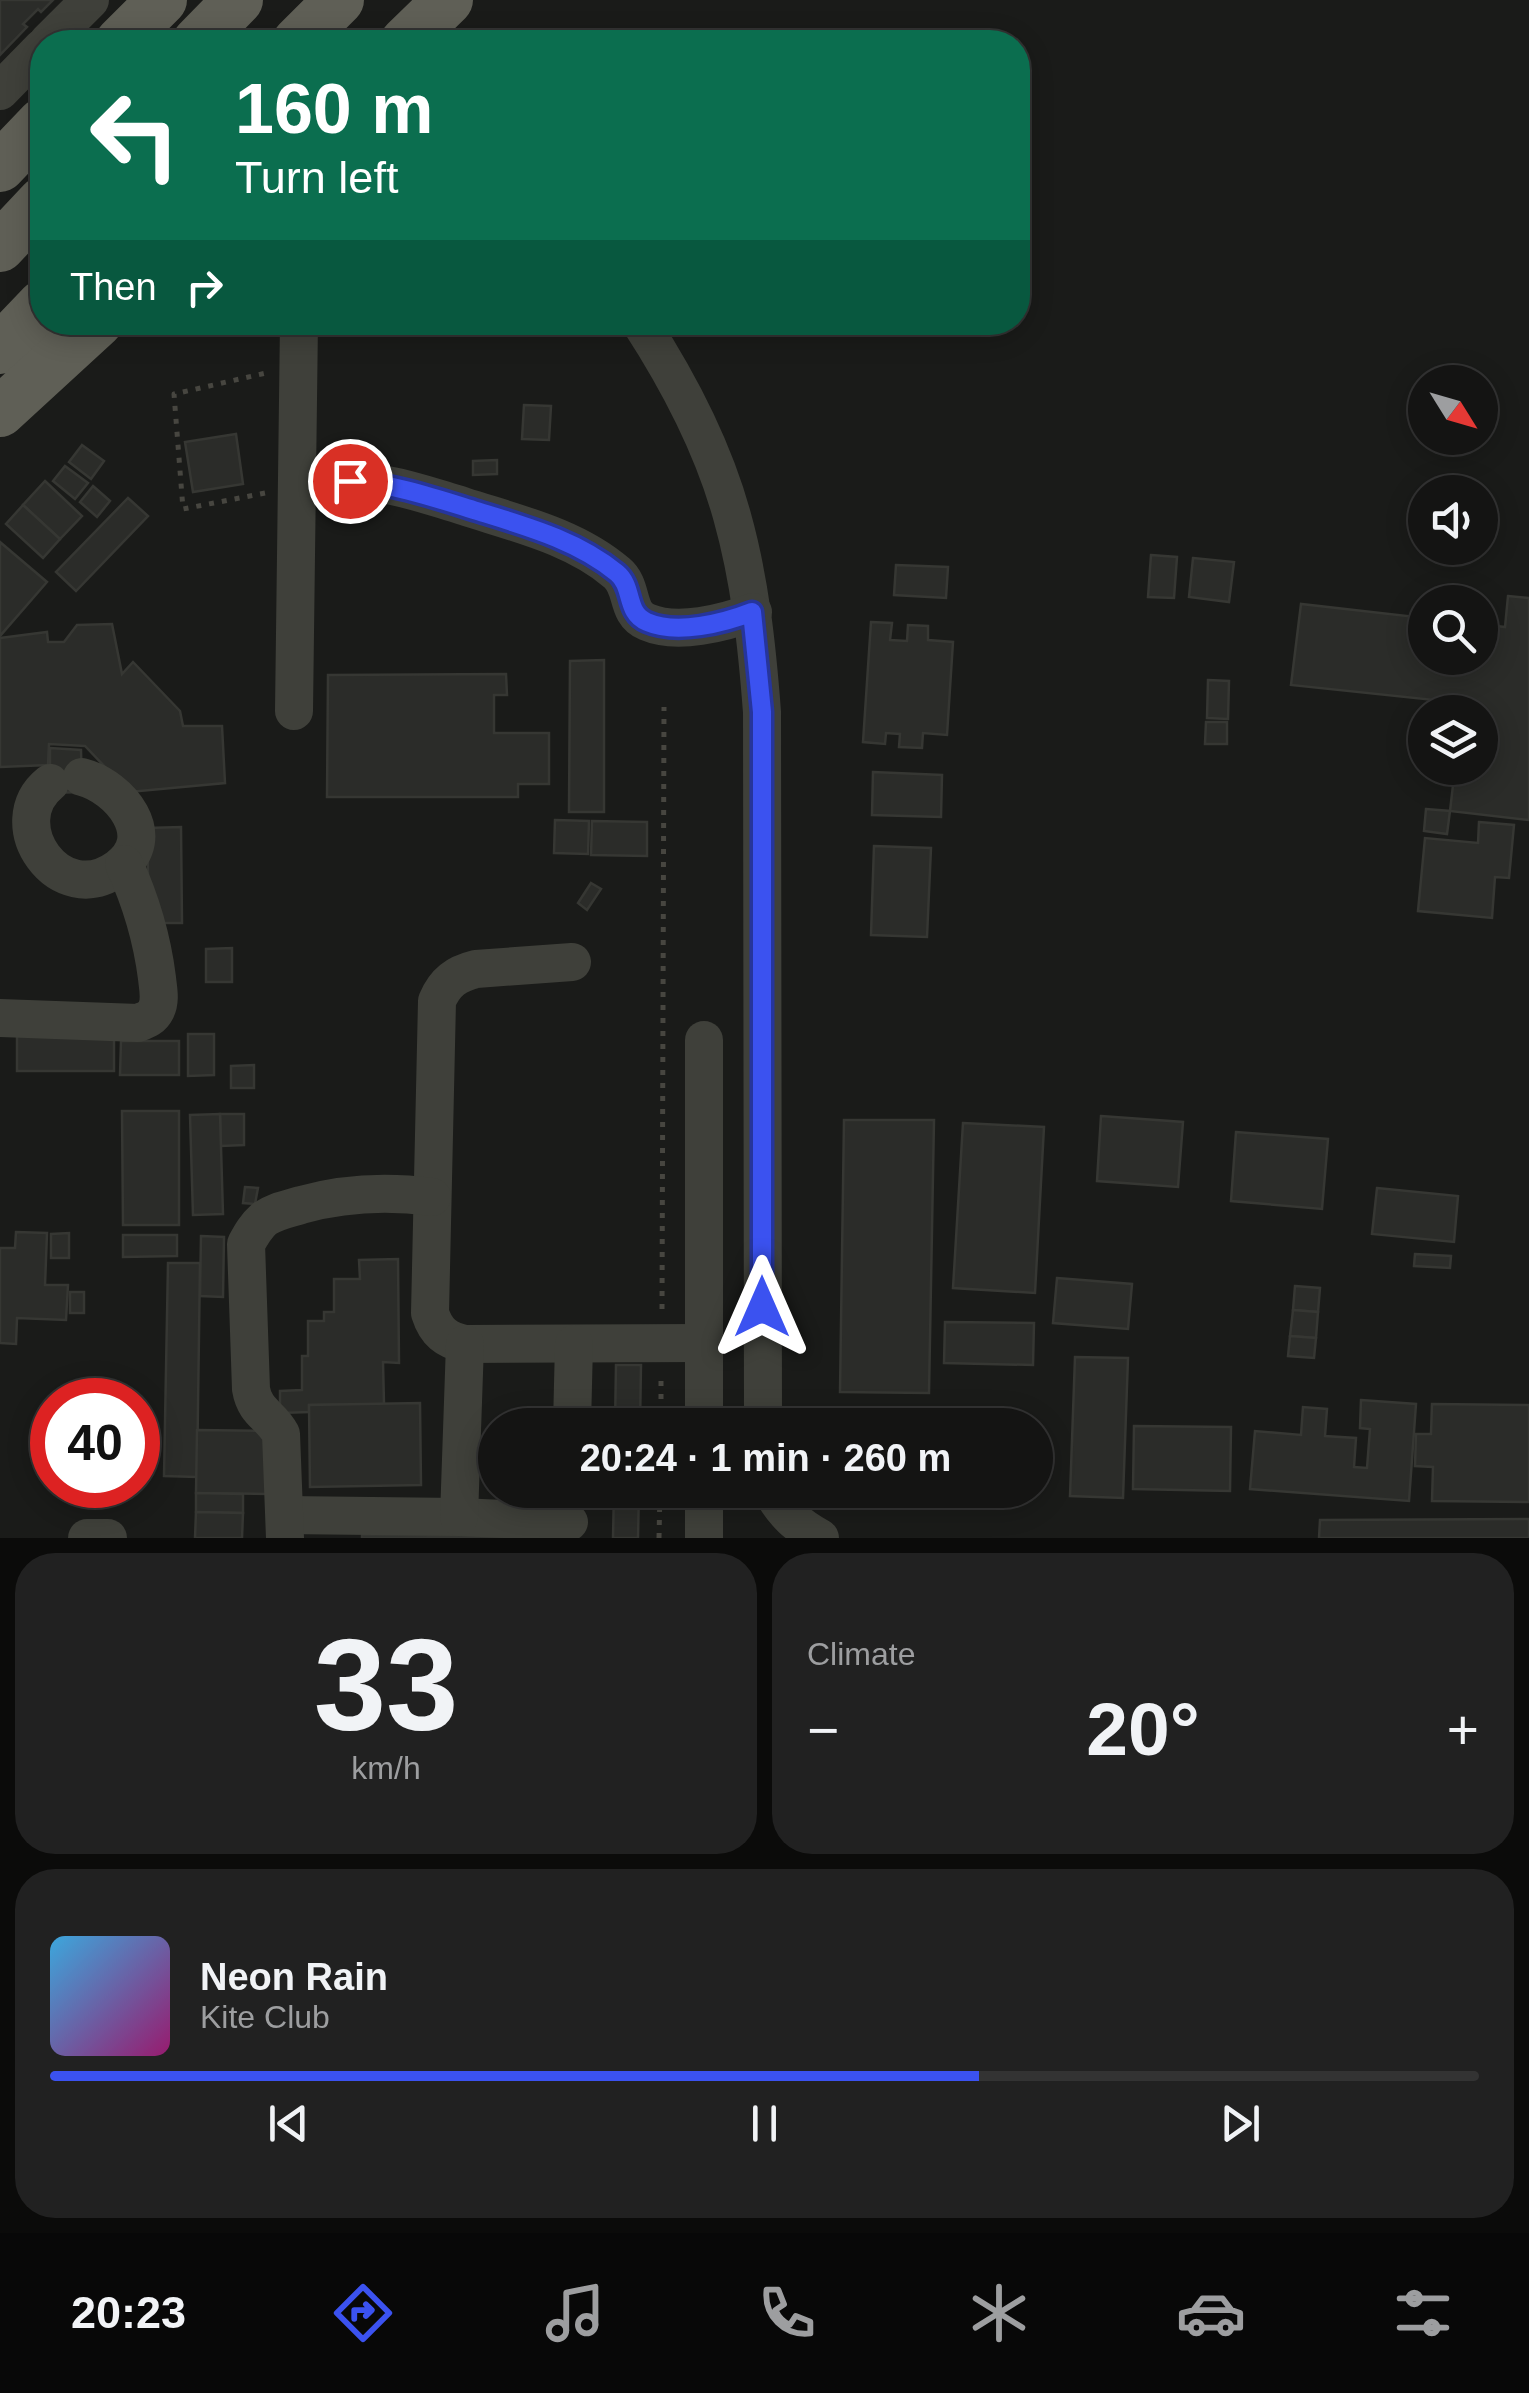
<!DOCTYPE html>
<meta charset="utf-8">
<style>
:root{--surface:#141413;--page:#212121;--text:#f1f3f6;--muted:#9d9ea0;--line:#333;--accent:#3b52f0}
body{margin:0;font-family:Helvetica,sans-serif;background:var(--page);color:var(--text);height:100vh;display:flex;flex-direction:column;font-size:38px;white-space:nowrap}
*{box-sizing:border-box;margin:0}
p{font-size:32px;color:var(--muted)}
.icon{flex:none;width:55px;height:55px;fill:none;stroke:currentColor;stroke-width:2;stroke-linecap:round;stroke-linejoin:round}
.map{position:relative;height:1538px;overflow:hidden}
.panel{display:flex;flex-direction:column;gap:15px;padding:15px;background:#0b0b0a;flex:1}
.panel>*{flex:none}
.banner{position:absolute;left:30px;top:30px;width:1000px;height:305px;border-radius:40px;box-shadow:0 5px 25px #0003,0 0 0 2px var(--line);background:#0b6e4f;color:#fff;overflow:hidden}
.needle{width:65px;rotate:127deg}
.fabs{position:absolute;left:1408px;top:365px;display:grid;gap:20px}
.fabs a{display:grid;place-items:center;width:90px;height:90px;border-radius:50%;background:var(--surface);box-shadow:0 5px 25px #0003,0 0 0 2px var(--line);font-size:50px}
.speed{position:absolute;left:30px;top:1378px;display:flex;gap:20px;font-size:50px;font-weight:700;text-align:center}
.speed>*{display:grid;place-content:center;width:130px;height:130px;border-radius:50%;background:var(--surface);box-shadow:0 5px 25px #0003,0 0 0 2px var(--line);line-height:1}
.speed .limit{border:15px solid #d22;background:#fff;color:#111}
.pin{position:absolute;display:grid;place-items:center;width:85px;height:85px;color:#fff;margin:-42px;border:5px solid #fff;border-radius:50%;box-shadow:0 2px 10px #0007}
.me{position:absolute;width:110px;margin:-55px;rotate:0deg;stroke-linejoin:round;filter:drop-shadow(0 0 8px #0008)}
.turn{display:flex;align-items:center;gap:35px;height:210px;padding:0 40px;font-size:45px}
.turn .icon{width:130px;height:130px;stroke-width:2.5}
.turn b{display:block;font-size:70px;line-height:85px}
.then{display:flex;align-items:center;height:95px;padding:0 40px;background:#0003;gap:20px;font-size:38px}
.big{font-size:75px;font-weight:700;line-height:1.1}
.panel .tile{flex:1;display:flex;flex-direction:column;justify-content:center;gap:15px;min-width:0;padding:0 35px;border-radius:40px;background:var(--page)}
.panel .dial{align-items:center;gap:0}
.dial b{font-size:130px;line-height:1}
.song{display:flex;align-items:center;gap:30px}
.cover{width:120px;height:120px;border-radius:15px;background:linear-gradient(135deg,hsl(200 70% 55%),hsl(320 70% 35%))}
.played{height:10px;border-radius:5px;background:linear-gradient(90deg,var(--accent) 65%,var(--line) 65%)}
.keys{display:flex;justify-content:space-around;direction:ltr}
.heat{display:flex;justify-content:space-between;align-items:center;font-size:55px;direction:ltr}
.panel .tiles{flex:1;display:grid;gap:15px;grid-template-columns:1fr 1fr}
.tile:last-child{grid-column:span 2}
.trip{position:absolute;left:478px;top:1408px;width:575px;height:100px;border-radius:50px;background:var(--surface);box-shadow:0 5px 25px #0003,0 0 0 2px var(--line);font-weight:700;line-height:100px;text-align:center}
.tabs{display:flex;height:160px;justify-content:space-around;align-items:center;background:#080808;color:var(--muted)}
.tabs .icon{width:70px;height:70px}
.tabs .current{color:var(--accent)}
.tabs b{font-size:45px;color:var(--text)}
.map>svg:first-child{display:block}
.building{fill:#2b2c29;stroke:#363733;stroke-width:2.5}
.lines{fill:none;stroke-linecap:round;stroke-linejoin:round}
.path{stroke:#474640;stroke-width:5;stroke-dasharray:5 8;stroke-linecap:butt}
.minor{stroke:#3f403a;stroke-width:38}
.major{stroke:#5f5f56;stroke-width:50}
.route-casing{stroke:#26359c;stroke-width:25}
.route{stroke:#3b52f0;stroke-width:18}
</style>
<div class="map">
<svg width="1529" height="1538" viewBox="0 0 1529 1538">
<rect width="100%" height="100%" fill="#1a1b19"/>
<g class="building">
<polygon points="0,0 53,0 41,12 38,9 23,24 27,27 0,55"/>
<polygon points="524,405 551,406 549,440 522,439"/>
<polygon points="236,434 243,484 193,492 185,442"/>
<polygon points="82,445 104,461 91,479 69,462"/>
<polygon points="497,460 497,474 473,475 473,461"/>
<polygon points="65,466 88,483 75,499 53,481"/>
<polygon points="45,481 82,516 60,539 23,505"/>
<polygon points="93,486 110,501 97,517 80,502"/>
<polygon points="128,498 148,516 76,591 56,572"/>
<polygon points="23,505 60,539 43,558 6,524"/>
<polygon points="0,542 47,582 0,636"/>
<polygon points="1151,555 1177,557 1174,598 1148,597"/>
<polygon points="1193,558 1234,562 1229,602 1189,597"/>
<polygon points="896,565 948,567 946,598 894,595"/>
<polygon points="1508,596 1529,598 1529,820 1450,811 1455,768 1480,768 1480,712 1462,712 1463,703 1291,685 1301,604 1425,618 1425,658 1480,658 1480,624 1505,627"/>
<polygon points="871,622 892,623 890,640 907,641 908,625 928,626 928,640 953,642 947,735 923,733 922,748 899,747 900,734 886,733 885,744 863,742"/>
<polygon points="112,624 122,674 133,662 180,711 183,726 222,726 225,783 129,792 85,746 49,744 48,765 0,767 0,638 47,632 48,642 64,642 77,625"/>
<polygon points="604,660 604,812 569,812 570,661"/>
<polygon points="506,674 507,695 494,695 494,733 549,733 549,784 518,784 518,797 327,797 328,675"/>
<polygon points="1208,680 1229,681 1228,719 1207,718"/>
<polygon points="1206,722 1227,722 1227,744 1205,744"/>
<polygon points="50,748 81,750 82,792 50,793"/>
<polygon points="873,772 942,775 941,817 872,815"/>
<polygon points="1426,809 1450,811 1447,834 1424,831"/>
<polygon points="555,820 589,821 588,854 554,853"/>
<polygon points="592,821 647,822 647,856 591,855"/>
<polygon points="1479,822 1514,825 1509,878 1495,877 1492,918 1418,911 1425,838 1478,843"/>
<polygon points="181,827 182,923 149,923 147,828"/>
<polygon points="874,846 931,848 927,937 871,935"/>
<polygon points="591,883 601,889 587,910 578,903"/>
<polygon points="232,948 232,982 206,982 206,949"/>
<polygon points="188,1034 214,1034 214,1075 188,1076"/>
<rect x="17" y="1035" width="97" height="36"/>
<polygon points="121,1041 179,1041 179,1075 120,1075"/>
<polygon points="254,1065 254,1088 231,1088 231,1066"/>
<polygon points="122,1111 179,1111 179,1225 123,1225"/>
<polygon points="220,1114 244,1114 244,1145 221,1146"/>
<polygon points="220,1114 223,1214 193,1215 190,1115"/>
<polygon points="1101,1116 1183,1122 1178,1187 1097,1181"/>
<polygon points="844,1120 934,1120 929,1393 840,1392"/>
<polygon points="963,1123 1044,1127 1035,1293 953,1288"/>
<polygon points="1236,1132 1328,1139 1322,1209 1231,1201"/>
<polygon points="245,1187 258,1188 255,1204 243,1203"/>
<polygon points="1377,1188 1458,1196 1454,1242 1372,1234"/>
<polygon points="16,1232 47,1233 45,1285 68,1285 66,1320 17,1318 16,1344 0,1343 0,1248 15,1248"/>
<polygon points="69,1233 69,1258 51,1258 51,1234"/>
<polygon points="123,1235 177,1235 177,1256 123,1257"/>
<polygon points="201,1236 224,1237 223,1297 200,1296"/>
<polygon points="1415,1254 1451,1256 1450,1268 1414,1266"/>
<polygon points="398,1259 399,1363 383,1362 384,1404 309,1405 309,1412 280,1413 280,1391 302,1390 302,1356 308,1356 308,1321 324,1321 324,1312 334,1312 334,1279 360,1279 359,1260"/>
<polygon points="168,1263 200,1263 197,1477 164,1476"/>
<polygon points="1057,1278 1132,1284 1128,1329 1053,1323"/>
<polygon points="1295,1286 1320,1288 1318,1312 1293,1310"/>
<rect x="70" y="1292" width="14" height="21"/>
<polygon points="1293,1310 1318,1312 1316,1338 1290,1336"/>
<polygon points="945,1322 1034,1323 1033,1365 944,1363"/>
<polygon points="1290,1336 1316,1338 1314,1358 1288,1356"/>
<polygon points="1075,1357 1128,1358 1123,1498 1070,1496"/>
<polygon points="616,1365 641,1365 640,1425 615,1425"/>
<polygon points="1361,1400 1416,1404 1409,1501 1250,1489 1255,1431 1301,1435 1303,1407 1327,1409 1325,1436 1356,1438 1354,1467 1367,1468 1370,1429 1360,1428"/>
<polygon points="420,1403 421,1485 310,1487 309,1405"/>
<polygon points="1432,1404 1529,1405 1529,1502 1432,1501 1433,1467 1415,1466 1416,1434 1431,1434"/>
<polygon points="1134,1426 1231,1427 1230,1491 1133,1489"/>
<polygon points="197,1430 269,1431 268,1494 196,1493"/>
<polygon points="614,1490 639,1490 638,1538 613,1538"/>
<polygon points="196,1493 243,1494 243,1513 196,1512"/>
<polygon points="196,1512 243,1513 242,1538 195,1538"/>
<polygon points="1529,1519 1529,1538 1319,1538 1320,1520"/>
<polygon points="362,1535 501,1536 501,1538 362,1538"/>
</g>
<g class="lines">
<g class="path">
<polyline points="265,493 183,509 174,394 266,373"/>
<polyline points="662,1309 664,707"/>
<polyline points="661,1425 661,1375"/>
<polyline points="659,1538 660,1490"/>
</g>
<g class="minor">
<polyline points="48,42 90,0"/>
<polyline points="0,91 42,48"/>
<path d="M640,322C679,382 713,447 732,516C750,580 757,646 762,712L763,1425"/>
<path d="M297,487C325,481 353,479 381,484C409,488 436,498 463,506C515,523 574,536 617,573C634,587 625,613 647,622C677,635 724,623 753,612"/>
<polyline points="294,711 299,322"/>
<path d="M50,783C0,823 59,911 118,868C161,837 120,787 82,777"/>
<path d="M572,962L476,969C456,974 445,982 437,1001L430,1313C436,1332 446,1340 465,1344L704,1343"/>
<path d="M0,1018L138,1023C146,1020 152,1018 156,1010C161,1000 158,989 157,978C152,938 141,901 124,864"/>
<polyline points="572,1425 574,1344"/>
<polyline points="704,1425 704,1040"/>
<polyline points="704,1490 704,1538"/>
<path d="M771,1490C783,1513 798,1526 820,1538"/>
<polyline points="285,1515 459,1517 569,1522"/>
<polyline points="459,1517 465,1344"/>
<polyline points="87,1538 108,1538"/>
<path d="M285,1538L281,1434C271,1415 255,1413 251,1389L246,1244C251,1235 256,1226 264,1219C275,1211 288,1209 301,1205C344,1193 387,1191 432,1197"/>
</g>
<g class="major">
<polyline points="120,42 162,0"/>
<polyline points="197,42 238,0"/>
<polyline points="297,42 339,0"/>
<polyline points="405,42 448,0"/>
<polyline points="0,167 42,123"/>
<polyline points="0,247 42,202"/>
<polyline points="0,349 42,305"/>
<polyline points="0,412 98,322"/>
</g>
</g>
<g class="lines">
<defs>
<path id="route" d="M350,481C395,484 435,498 477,511C525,526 577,540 617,573C634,587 625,613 647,622C677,635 724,623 752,612L762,712V1307"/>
</defs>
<use href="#route" class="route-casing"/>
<use href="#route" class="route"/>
</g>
</svg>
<div class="fabs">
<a><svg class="needle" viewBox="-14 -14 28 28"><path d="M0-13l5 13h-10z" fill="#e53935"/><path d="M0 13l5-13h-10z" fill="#9d9ea0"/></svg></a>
<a><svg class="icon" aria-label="sound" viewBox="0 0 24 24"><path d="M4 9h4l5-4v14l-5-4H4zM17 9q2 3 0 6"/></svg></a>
<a><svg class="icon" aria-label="search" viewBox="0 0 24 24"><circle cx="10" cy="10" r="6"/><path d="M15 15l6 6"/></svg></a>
<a><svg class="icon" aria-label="layers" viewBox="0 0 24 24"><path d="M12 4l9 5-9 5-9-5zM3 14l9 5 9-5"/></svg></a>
</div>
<div class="speed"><div class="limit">40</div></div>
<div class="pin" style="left:350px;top:481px;background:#d93025"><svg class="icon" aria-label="arrive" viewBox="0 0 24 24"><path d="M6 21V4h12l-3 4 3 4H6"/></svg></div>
<svg class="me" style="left:762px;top:1307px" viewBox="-20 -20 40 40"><path d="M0-17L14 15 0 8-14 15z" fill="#3b52f0" stroke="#fff" stroke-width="4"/></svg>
<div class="trip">20:24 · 1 min · 260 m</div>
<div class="banner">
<div class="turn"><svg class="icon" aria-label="left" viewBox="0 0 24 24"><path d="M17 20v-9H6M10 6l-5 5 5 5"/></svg><div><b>160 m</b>Turn left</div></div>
<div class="then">Then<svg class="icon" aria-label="right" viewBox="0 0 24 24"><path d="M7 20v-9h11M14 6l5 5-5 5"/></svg></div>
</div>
</div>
<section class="panel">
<div class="tiles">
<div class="tile dial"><b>33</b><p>km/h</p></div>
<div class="tile"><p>Climate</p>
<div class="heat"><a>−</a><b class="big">20°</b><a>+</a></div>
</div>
<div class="tile">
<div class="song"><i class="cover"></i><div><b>Neon Rain</b><p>Kite Club</p></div></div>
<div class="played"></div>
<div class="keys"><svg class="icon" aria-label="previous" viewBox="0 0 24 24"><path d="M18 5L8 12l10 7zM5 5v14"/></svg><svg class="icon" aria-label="pause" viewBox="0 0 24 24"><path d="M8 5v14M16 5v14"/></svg><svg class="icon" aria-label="next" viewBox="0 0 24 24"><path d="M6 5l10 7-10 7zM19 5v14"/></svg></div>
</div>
</div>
</section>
<nav class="tabs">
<b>20:23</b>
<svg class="icon current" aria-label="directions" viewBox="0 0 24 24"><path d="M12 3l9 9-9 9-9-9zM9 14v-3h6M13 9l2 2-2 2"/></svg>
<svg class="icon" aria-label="music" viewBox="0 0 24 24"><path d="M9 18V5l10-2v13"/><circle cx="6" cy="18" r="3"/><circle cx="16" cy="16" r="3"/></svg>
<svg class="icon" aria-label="phone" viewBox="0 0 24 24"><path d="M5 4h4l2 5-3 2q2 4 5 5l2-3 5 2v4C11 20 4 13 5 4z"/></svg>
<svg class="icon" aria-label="climate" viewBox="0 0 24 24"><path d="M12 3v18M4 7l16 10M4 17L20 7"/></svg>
<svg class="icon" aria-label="car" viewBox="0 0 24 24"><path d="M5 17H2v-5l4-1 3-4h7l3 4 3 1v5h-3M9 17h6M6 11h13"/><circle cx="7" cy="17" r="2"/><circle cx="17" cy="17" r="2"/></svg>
<svg class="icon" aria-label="filters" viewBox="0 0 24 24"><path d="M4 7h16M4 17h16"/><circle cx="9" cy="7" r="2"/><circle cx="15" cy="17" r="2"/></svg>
</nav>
